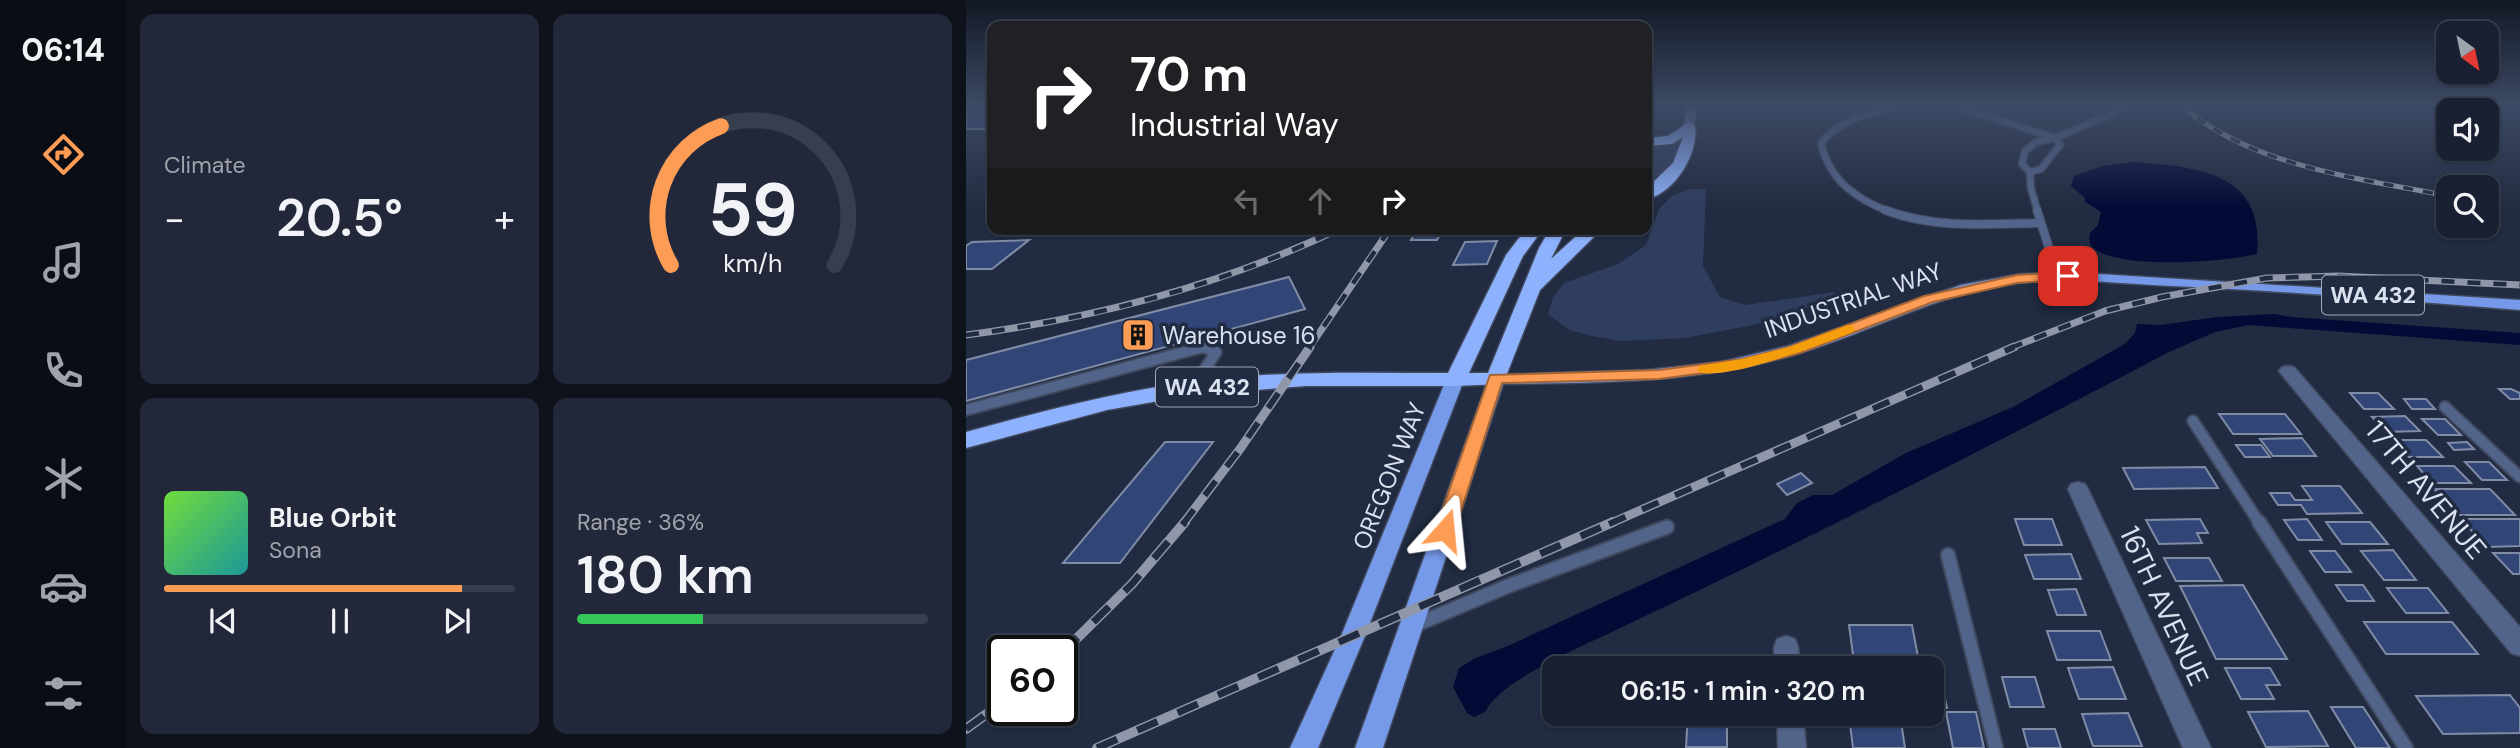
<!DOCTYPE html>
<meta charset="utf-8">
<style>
:root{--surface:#192031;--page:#222839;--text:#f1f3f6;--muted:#9fa3ab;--line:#373e4d;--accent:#fd9c55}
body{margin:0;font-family:"DM Sans",sans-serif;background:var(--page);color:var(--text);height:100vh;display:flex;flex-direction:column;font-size:26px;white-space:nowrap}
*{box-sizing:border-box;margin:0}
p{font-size:23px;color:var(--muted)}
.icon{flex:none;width:38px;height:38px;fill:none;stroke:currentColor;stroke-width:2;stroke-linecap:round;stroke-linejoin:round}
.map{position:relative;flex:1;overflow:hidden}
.side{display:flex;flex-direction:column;gap:14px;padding:14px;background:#0e121b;width:840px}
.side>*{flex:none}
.top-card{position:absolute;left:21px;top:21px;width:665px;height:214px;border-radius:14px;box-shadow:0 2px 5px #0004,0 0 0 2px var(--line);background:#202124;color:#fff;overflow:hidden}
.needle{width:46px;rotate:147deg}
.tools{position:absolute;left:1470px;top:21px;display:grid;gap:14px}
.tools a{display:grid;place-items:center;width:63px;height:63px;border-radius:14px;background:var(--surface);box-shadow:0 2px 5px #0004,0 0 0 2px var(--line);font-size:35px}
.speed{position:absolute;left:21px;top:635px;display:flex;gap:14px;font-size:35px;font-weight:700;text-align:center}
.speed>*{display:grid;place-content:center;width:91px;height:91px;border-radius:50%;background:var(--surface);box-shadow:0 2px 5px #0004,0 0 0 2px var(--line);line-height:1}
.speed .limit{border:4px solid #111;border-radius:10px;background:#fff;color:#111}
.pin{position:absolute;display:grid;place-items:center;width:60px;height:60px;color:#fff;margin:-30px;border-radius:14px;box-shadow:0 4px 10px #0006}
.me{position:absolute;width:77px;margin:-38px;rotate:18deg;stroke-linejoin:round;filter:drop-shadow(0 0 5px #0008)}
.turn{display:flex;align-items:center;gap:24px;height:147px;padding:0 28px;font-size:32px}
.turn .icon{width:91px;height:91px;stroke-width:2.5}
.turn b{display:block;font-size:49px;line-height:60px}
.lanes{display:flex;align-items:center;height:66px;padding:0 28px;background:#0003;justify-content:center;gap:35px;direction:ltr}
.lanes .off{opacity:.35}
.big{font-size:52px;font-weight:600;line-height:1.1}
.side .tile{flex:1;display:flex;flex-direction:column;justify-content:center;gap:10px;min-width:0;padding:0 24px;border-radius:14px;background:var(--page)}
.side .dial{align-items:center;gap:0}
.dial svg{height:182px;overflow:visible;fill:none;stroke:var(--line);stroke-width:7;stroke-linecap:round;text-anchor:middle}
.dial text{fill:var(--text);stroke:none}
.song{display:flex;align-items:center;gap:21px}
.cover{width:84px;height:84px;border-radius:10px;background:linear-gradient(135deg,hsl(100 70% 55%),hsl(180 70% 35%))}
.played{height:7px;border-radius:4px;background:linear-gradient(90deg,var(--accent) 85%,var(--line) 85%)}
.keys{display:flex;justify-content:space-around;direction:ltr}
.heat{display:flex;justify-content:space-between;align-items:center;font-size:38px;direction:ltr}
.charge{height:10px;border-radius:5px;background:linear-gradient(90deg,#34c759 36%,var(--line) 0)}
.side .tiles{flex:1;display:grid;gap:14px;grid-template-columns:repeat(2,1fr)}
.trip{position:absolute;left:576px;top:656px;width:402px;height:70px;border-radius:14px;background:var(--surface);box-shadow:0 2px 5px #0004,0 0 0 2px var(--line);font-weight:600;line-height:70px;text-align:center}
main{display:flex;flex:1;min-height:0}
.tabs{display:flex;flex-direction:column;width:126px;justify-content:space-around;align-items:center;background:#0a0d14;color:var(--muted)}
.tabs .icon{width:49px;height:49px}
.tabs .current{color:var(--accent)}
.tabs b{font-size:32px;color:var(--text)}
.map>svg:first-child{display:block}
.green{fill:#2f3e5e}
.water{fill:#020a35}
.building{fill:#314676;stroke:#808ca6;stroke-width:2}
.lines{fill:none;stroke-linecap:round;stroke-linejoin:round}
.lane-far3-casing{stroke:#3f485d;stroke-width:9}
.lane-far2-casing{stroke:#3f485d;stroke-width:10}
.lane-far1-casing{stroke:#3f485d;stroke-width:14}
.lane-casing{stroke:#3f485d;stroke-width:17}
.street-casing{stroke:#3f485d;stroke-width:3}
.secondary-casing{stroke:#3f485d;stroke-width:3}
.primary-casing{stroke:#3f485d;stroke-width:3}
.highway-casing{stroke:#3f485d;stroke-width:3}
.lane-far3{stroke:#52648a;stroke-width:6}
.lane-far2{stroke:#52648a;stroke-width:8}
.lane-far1{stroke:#52648a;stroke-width:10}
.lane{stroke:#52648a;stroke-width:13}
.street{fill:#52648a;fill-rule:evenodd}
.secondary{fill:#6783c0;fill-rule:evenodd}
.primary{fill:#769ae9;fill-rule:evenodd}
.highway{fill:#8eb1fd;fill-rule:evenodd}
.rail-far3-casing{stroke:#8f97a8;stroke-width:5}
.rail-far2-casing{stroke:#8f97a8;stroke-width:7}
.rail-far1-casing{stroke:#8f97a8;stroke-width:9}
.rail-casing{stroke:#8f97a8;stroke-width:10}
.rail-far3{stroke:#212b41;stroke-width:3.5;stroke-dasharray:10;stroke-linecap:butt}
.rail-far2{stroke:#212b41;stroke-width:4.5;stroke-dasharray:13;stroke-linecap:butt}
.rail-far1{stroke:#212b41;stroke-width:6;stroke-dasharray:18;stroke-linecap:butt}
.rail{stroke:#212b41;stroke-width:7;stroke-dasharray:22;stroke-linecap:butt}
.route{fill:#fd9c55;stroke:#a46537;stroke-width:2}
.slow{fill:#f59e0b}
.labels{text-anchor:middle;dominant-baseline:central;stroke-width:7;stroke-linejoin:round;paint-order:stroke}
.shield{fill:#212b41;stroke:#a2aabb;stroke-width:2}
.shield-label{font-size:23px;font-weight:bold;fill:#dae1ef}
.street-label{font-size:24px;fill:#dae1ef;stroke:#212b41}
.poi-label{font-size:24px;fill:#dae1ef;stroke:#212b41;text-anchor:start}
.near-street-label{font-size:28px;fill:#dae1ef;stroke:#212b41}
</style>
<main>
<nav class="tabs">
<b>06:14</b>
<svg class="icon current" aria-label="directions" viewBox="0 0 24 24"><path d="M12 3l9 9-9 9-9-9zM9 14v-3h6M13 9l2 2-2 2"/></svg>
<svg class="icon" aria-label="music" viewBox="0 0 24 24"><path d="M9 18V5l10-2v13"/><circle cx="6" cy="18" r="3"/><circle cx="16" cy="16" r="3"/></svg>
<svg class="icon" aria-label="phone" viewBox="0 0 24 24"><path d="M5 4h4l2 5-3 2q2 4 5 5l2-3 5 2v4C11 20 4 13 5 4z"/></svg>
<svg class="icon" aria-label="climate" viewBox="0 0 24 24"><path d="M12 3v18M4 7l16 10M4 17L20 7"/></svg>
<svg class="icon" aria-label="car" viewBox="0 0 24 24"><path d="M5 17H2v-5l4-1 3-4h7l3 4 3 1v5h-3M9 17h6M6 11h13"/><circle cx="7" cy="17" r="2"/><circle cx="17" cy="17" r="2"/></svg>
<svg class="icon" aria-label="filters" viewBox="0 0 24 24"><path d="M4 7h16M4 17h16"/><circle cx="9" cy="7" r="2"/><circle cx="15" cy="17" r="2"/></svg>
</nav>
<section class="side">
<div class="tiles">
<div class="tile"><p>Climate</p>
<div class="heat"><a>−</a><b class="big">20.5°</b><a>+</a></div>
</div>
<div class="tile dial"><svg viewBox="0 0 100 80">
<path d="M14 69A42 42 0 1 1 86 69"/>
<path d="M14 69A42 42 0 0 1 36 8" stroke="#fd9c55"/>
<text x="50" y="56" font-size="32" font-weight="700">59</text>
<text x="50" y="72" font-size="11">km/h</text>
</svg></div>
<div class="tile">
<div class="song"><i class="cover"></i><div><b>Blue Orbit</b><p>Sona</p></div></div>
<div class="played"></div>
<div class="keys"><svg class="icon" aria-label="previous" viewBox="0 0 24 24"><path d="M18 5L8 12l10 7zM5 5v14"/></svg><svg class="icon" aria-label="pause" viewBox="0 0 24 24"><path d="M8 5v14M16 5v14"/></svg><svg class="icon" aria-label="next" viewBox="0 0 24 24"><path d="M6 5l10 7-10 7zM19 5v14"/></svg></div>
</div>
<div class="tile"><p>Range · 36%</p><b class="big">180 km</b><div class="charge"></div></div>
</div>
</section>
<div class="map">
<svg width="1554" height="748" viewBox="0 0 1554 748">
<rect width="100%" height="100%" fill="#212b41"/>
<g class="green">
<polygon points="716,134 723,148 681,195 681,142 690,142"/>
<polygon points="725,189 740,189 737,266 754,297 779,305 869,292 868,296 818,319 719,338 655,341 626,336 603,330 582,314 587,297 598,283 652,264 680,245 693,209 706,196"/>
</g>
<g class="water">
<path d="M1168,162C1232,167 1299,172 1291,254C1259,262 1153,270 1127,248C1123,244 1123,238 1124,233L1132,225L1135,212L1118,201L1119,198L1105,186L1108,176L1136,166Z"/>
<path d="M1309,314L1325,317L1554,333V345L1283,325L1249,332L1203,352C1021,448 838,541 652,629C619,645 534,680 519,712L508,717L501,713L487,687L493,668L508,659L544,645L819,519L831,503L847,495H866L940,453L1047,407L1159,344L1169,333L1171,324L1195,325L1251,317Z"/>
</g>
<g class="building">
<rect x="0" y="105" width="26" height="24"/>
<polygon points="451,229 477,229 471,240 445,240"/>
<polygon points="63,240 26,269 0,269 0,246 6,242"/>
<polygon points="531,241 521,264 487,265 499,242"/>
<polygon points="323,277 339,309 0,401 0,360"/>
<polygon points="1533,389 1545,389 1554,393 1554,399 1544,399"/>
<polygon points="1384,393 1412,393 1428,409 1398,409"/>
<polygon points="1438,399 1460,399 1469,409 1446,409"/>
<polygon points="1253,414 1319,414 1335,434 1267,434"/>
<polygon points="1439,416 1454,431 1419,432 1406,417"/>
<polygon points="1456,419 1479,419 1495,435 1472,435"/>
<polygon points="1336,438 1350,456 1307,456 1294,439"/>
<polygon points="1427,440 1460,440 1477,457 1443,457"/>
<polygon points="199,442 247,442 154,563 97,563"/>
<polygon points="1501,442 1508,449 1488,450 1482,443"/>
<polygon points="1270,445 1295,445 1304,457 1279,457"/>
<polygon points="1499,462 1523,462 1541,480 1516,480"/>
<polygon points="1451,466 1488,466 1505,483 1466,483"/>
<polygon points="1239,467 1252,488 1168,489 1157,468"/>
<polygon points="835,473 846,483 821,495 811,484"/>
<polygon points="1336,486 1374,486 1396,513 1341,514 1335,505 1312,505 1304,493 1324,493 1329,500 1346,500"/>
<polygon points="1468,489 1524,489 1549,515 1492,515"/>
<polygon points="1049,519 1086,519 1096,545 1058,545"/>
<polygon points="1234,519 1242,533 1231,533 1236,543 1193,544 1180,520"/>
<polygon points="1341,519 1356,540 1332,540 1318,520"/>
<polygon points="1495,519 1554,519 1554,546 1520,547"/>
<polygon points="1360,522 1404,522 1422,544 1376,544"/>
<polygon points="1427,550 1450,580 1418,580 1395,551"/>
<polygon points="1344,551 1369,551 1385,572 1359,572"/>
<polygon points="1527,553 1554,553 1554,574 1547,574"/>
<polygon points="1105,554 1115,579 1068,579 1059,555"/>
<polygon points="1198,558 1243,558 1256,581 1210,581"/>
<polygon points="1277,585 1321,659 1250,659 1214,586"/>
<polygon points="1370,585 1397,585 1408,601 1381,601"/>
<polygon points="1421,588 1462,588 1482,613 1440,613"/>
<polygon points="1110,589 1120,615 1091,615 1082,590"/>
<polygon points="1398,622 1486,622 1512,654 1420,654"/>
<polygon points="883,625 946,625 953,662 888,662"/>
<polygon points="1081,631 1134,631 1145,660 1091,660"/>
<polygon points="1147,667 1160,699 1113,699 1102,668"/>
<polygon points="1259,668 1304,668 1314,685 1300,685 1308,699 1275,699"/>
<polygon points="966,671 973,671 981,708 966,708"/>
<polygon points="1036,677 1069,677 1078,707 1044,707"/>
<polygon points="1544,695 1554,708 1554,733 1477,734 1450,696"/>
<polygon points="1365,707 1397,707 1424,748 1390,748"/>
<polygon points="1342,711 1362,746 1300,747 1282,712"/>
<polygon points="980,712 1010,712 1018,748 987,748"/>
<polygon points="1162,713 1176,746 1127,746 1116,714"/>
<polygon points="722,714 761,714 761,747 720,747"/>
<polygon points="934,715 939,748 887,748 883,716"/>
<polygon points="1057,729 1089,729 1095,748 1062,748"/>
</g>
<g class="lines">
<defs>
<g id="lane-far3">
<polyline points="987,105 1089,138 1094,145 1075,169 1064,172"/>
<path d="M924,212C890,199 863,180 855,143C875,118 906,113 936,105"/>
<polyline points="1072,212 1065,189 1064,172 1056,164 1059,151 1070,142 1089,138 1143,115 1159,105"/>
</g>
<g id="lane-far2">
<path d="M919,210C968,229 1023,224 1075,223"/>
<polyline points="1071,210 1092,277"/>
<polyline points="232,348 241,348"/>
</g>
<g id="lane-far1">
<polyline points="1479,407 1554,477"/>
<polyline points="0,410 237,347 250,352 227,388"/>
<polyline points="1227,421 1294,524"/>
</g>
<g id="lane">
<polyline points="1293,522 1440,748"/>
<polyline points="982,555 1030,748"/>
<polyline points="447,626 542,586 701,527"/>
</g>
<g id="street">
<polygon points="1322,366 1328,367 1554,627 1554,656 1545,653 1316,375 1313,371 1316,367"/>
<polygon points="1112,482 1119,484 1122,489 1245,748 1217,748 1102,489 1105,484"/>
<polygon points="820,636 829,639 832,647 834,668 808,668 808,647 811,639"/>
<polygon points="811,714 837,714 840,748 812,748"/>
</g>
<polygon id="secondary" points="721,105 731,105 728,126 723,129 718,126"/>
<g id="primary">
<path d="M1117,273L1554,300V310C1438,301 1322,291 1205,286C1155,284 1102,277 1052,283C974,292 906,332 831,354C735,383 637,383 537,384L417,748H389L524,375L680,370L755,362L822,346L995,285L1054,274Z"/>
<polygon points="489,375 498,380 399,636 352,748 324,748 375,636 480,380"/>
</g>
<g id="highway">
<path d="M723,122L729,126C733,153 709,193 681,199V188L707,163L717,137L706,144L681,146V138L702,136Z"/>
<path d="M560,229H577L557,256L503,373H522L573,248L584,229H600L585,259L618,229H636L574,290L537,384L489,386H340L227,395L141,410L0,448V432C74,412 148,392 225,382C310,370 396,373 482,373L540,255Z"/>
</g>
</defs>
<use href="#lane-far3" class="lane-far3-casing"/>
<use href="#lane-far2" class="lane-far2-casing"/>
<use href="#lane-far1" class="lane-far1-casing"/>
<use href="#lane" class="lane-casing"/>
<use href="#street" class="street-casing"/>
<use href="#secondary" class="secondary-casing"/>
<use href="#primary" class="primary-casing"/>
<use href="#highway" class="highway-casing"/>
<use href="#lane-far3" class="lane-far3"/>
<use href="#lane-far2" class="lane-far2"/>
<use href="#lane-far1" class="lane-far1"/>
<use href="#lane" class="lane"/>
<use href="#street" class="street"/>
<use href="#secondary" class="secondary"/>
<use href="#primary" class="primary"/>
<use href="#highway" class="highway"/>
<defs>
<path id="rail-far3" d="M1215,105C1286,167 1392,178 1482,196"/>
<g id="rail-far2">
<path d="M0,335C131,318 254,286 373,229"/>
<polyline points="343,348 424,229"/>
<polyline points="1044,348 1139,311 1196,297 1301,278 1372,276 1554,285"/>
</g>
<g id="rail-far1">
<polyline points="217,524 274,449 344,347"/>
<polyline points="643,524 1048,347"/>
</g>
<g id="rail">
<polyline points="96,653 166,584 219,522"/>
<polyline points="0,729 37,702"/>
<polyline points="131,748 647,522"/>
</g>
</defs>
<use href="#rail-far3" class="rail-far3-casing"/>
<use href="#rail-far2" class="rail-far2-casing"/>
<use href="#rail-far1" class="rail-far1-casing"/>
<use href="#rail" class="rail-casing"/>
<use href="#rail-far3" class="rail-far3"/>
<use href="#rail-far2" class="rail-far2"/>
<use href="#rail-far1" class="rail-far1"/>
<use href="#rail" class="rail"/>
</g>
<linearGradient id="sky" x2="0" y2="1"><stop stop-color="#121824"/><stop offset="0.5" stop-color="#3d4a65"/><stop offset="1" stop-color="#3d4a65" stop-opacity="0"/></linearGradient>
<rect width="1554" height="209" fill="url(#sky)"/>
<polygon class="route" points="1102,272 1107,273 1107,279 1051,283 967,302 834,353 777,368 693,379 536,383 489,530 486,536 479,538 472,536 469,530 524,375 693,370 776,359 823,347 958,296 1051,275"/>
<path class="slow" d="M882,325L887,326L889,329L887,332C863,342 747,386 731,370L733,366L776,359L823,347Z"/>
<defs>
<symbol id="building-square" viewBox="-11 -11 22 22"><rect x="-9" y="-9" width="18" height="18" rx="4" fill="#fd9c55" stroke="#212b41"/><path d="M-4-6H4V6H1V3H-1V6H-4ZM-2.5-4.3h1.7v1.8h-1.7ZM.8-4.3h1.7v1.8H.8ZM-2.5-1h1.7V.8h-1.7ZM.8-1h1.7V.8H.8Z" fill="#111"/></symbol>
</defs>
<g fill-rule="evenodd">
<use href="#building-square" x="153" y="316" width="38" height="38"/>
</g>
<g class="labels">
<g class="shield">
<rect x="1356" y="275.5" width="102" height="39" rx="5"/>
<rect x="190" y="367.5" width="102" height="39" rx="5"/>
</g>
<g class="shield-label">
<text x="1407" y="295">WA 432</text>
<text x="241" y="387">WA 432</text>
</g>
<g class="street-label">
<text transform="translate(887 300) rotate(-19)">INDUSTRIAL WAY</text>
<text transform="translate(423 476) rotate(-68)">OREGON WAY</text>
</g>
<g class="poi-label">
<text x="196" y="335">Warehouse 16</text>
</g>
<g class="near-street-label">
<text transform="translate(1460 490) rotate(50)">17TH AVENUE</text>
<text transform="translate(1198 606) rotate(65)">16TH AVENUE</text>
</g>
</g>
</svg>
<div class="tools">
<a><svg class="needle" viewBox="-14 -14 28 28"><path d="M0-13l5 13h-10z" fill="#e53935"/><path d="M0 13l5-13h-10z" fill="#9fa3ab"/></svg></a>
<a><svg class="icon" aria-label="sound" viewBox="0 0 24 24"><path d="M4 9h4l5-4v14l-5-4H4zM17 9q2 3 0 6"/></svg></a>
<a><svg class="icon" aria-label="search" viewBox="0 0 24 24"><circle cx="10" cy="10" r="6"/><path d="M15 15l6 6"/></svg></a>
</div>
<div class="speed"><div class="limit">60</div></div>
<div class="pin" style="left:1102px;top:276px;background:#d93025"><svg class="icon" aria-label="arrive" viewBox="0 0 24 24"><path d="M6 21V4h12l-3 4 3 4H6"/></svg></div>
<svg class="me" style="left:479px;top:530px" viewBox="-20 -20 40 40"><path d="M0-17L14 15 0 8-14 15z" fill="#fd9c55" stroke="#fff" stroke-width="4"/></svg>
<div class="trip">06:15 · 1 min · 320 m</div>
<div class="top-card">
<div class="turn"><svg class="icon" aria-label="right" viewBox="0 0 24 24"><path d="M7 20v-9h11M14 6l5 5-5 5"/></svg><div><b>70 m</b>Industrial Way</div></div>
<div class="lanes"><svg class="icon off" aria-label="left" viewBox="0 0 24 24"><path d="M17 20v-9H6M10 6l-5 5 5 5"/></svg><svg class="icon off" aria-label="ahead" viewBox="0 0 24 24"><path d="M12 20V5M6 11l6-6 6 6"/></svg><svg class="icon" aria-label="right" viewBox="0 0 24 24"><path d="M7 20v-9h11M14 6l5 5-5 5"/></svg></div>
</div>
</div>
</main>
